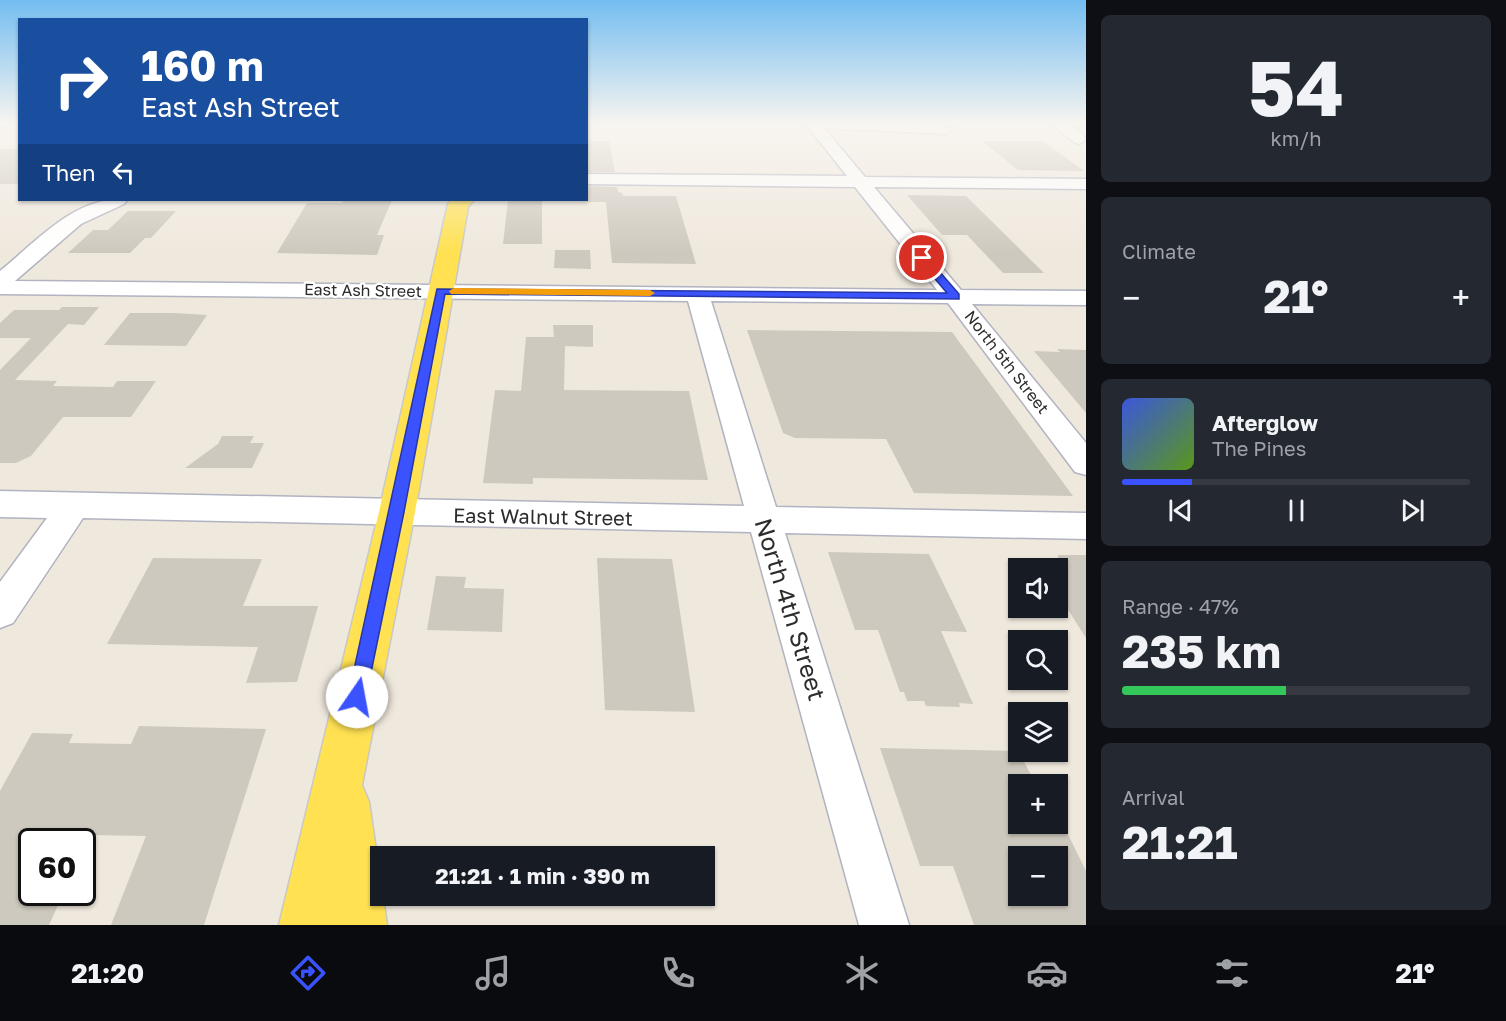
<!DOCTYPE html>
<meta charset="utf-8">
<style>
:root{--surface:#171b24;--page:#242831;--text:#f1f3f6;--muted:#9ea1a6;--line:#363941;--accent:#3a53ff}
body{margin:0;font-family:"Golos Text",sans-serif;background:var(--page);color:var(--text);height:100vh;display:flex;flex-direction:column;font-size:22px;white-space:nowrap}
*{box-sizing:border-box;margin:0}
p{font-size:20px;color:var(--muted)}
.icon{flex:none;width:33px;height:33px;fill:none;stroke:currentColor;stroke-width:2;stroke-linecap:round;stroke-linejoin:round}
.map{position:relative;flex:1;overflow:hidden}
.side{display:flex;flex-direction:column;gap:15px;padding:15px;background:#0d0f14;width:420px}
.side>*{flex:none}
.top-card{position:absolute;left:18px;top:18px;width:570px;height:183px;border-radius:0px;box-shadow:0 2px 4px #0004;background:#1a4fa0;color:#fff;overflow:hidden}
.buttons{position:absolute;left:1008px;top:558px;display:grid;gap:12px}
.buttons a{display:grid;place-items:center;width:60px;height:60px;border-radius:0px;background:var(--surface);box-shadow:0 2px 4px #0004;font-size:30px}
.speed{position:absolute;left:18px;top:828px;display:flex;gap:12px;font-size:30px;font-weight:700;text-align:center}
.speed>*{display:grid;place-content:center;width:78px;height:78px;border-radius:50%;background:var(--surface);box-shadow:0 2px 4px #0004;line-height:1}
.speed .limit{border:3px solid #111;border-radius:9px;background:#fff;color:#111}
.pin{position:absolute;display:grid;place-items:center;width:51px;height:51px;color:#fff;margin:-26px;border:3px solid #fff;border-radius:50%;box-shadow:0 2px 6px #0007}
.me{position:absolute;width:66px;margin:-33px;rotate:12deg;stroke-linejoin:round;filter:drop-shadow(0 0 4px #0008)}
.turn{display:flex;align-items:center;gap:21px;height:126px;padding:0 24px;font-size:27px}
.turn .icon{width:78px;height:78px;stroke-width:2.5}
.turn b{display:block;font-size:42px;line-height:51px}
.then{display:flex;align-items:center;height:57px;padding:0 24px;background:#0003;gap:12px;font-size:22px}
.big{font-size:45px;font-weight:700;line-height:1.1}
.side .widget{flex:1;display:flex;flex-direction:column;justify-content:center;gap:9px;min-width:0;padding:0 21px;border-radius:9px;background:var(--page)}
.side .dial{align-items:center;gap:0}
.dial b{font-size:78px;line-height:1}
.song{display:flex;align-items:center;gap:18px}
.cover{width:72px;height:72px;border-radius:9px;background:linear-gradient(135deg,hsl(230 70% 55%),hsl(90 70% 35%))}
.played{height:6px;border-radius:3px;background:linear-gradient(90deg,var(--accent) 20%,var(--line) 20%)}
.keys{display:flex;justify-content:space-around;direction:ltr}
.heat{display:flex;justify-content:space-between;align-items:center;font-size:33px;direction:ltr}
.charge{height:9px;border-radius:4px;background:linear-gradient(90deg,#34c759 47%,var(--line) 0)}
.trip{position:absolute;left:370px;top:846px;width:345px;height:60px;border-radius:0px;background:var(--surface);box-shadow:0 2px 4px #0004;font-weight:700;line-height:60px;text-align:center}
.tab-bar{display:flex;height:96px;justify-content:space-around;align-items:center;background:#090b0e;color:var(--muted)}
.tab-bar .icon{width:42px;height:42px}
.tab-bar .current{color:var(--accent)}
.tab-bar b{font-size:27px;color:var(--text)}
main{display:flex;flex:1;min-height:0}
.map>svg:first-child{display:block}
.building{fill:#cec9be;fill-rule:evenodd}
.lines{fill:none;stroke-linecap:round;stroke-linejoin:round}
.minor-casing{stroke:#b1b3c1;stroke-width:3}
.major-casing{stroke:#c8c8c8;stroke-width:3}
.minor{fill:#fff;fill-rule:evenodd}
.major{fill:#ffe152;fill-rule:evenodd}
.route{fill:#3a53ff;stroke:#2636a6;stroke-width:1.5}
.slow{fill:#f59e0b}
.labels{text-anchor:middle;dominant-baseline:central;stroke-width:4.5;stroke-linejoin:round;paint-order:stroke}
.far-street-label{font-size:16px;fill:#2c2c2c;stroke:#fff}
.street-label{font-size:20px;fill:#2c2c2c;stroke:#fff}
.near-street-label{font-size:24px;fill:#2c2c2c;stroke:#fff}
</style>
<main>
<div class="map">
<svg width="1086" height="925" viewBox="0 0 1086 925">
<rect width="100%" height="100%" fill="#efe8dd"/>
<g class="building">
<polygon points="586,141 609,141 615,172 586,172"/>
<polygon points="982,141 1043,141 1084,171 1018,170"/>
<rect x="0" y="149" width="20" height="35"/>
<polygon points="586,186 617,187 618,192 622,193 623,196 676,196 696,264 612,263 606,202 586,202"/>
<polygon points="907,195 966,196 1044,273 1003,273 967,235 942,235"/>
<polygon points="344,200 392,200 377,235 384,235 377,255 277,253 307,203 342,203"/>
<polygon points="508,200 542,200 542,244 503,244"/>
<polygon points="128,211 176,211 151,238 145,238 130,253 68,253 93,230 108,230"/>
<polygon points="555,250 590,250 591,269 554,268"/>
<polygon points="62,307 99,307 84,325 68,324 15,380 57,381 53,386 113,387 117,381 156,381 131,417 63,417 31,456 16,463 0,463 0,370 31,338 0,338 0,323 14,310 59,310"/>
<polygon points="130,313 174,313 207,315 186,346 104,345"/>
<polygon points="553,325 593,325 593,347 565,346 564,390 689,391 708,480 533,478 533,484 483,483 495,390 521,391 526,337 554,337"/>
<polygon points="747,330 952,332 1073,496 914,493 886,439 795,438 783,433"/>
<polygon points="1057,349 1086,350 1086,413 1034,351 1060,352"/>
<polygon points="222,436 254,436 250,443 264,443 252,468 185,468 218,444"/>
<polygon points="828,552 929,554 967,632 941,631 973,704 959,703 960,707 926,706 924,701 907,701 904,692 900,692 878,630 855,630"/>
<polygon points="1058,555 1086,555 1086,638 1058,594"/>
<polygon points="153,558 262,559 243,606 318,606 297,682 246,683 258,647 107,644"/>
<polygon points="597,558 672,559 695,712 605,710"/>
<polygon points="436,576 466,577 464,588 504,589 502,632 427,630"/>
<polygon points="139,726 266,729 204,925 111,925 146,836 90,835 87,842 32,842 32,892 64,892 49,925 0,925 0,791 32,733 73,734 69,743 131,744"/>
<path d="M880,748L1018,751L1036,784H1018V824H1058V814L1086,871V925H974L953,866H920ZM1018,856H1058V896H1018Z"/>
</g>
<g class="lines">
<defs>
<g id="minor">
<polygon points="0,123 20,123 20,128 0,127"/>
<path d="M805,123C826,123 944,119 953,130L946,134L824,128L865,177L1086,179V189L874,187L961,290L1086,291V305L972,304L1086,443V475L1075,472L948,303L711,301L776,507L1086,513V539L785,533L909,925H859L751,532L83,518L13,623L0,628V582L47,518L0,517V491L744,506L688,301L0,294V271C36,242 77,194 127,200L124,204L81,224L15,281L937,290L855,187L586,184V174L847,176Z"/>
<path d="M1049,123C1063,123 1079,126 1086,140L1079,144L1074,142Z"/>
</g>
<polygon id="major" points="451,200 474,200 468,207 415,512 362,785 369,802 387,925 279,925 379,512 448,204"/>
</defs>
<use href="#minor" class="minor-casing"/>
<use href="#major" class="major-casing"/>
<use href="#minor" class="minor"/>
<use href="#major" class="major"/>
</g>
<linearGradient id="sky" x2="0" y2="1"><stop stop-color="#73bdf0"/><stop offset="0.49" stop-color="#f8f5f0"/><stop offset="1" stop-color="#f8f5f0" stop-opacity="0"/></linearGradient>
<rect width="1086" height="253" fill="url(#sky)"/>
<polygon class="route" points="919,256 926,256 959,294 959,299 445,294 404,512 366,697 363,703 357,706 350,703 348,697 437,289 947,293 919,260"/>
<polygon class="slow" points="454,288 650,290 655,293 650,296 451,294 449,291"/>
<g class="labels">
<g class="far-street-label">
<text transform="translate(363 290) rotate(1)">East Ash Street</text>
<text transform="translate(1007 362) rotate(52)">North 5th Street</text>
</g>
<g class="street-label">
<text transform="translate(543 516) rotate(1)">East Walnut Street</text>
</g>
<g class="near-street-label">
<text transform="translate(791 609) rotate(73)">North 4th Street</text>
</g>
</g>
</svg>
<div class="buttons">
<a><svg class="icon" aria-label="sound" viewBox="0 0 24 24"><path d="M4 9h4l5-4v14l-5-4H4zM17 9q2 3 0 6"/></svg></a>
<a><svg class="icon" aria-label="search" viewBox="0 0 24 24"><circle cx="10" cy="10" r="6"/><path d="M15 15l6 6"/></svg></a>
<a><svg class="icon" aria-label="layers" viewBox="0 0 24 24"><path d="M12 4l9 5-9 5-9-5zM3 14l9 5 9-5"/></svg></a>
<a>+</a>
<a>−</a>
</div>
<div class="speed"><div class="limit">60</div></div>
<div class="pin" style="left:922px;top:258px;background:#d93025"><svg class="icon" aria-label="arrive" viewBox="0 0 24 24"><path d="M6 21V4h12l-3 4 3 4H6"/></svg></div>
<svg class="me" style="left:357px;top:697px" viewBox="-20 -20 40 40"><circle r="19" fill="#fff"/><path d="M0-13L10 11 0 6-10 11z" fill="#3a53ff"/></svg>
<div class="trip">21:21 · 1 min · 390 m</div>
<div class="top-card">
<div class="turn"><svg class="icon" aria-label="right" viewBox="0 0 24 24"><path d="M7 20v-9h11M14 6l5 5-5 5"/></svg><div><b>160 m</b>East Ash Street</div></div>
<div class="then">Then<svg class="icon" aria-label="left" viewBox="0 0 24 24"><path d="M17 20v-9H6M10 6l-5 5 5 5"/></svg></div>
</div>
</div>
<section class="side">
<div class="widget dial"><b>54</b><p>km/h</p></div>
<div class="widget"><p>Climate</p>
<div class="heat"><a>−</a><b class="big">21°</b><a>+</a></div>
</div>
<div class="widget">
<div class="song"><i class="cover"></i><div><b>Afterglow</b><p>The Pines</p></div></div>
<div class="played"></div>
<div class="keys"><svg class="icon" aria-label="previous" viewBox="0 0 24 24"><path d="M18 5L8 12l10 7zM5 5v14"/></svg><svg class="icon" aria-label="pause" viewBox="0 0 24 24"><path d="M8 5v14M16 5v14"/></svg><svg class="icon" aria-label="next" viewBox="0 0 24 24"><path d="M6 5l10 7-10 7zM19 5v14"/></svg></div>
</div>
<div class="widget"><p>Range · 47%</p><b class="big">235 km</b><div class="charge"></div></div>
<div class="widget"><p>Arrival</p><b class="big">21:21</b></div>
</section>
</main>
<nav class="tab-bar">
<b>21:20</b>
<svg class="icon current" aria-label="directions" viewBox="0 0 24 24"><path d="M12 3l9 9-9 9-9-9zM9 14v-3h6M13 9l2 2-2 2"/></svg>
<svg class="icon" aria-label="music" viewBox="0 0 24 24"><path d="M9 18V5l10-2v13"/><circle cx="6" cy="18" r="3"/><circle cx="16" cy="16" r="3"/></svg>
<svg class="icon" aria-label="phone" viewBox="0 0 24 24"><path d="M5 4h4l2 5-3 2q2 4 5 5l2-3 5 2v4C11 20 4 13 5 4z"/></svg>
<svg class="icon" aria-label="climate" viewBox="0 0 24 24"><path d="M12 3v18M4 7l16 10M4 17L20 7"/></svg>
<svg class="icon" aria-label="car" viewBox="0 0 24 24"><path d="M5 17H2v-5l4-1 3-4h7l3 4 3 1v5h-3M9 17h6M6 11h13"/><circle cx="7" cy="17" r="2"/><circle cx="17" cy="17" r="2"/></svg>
<svg class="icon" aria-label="filters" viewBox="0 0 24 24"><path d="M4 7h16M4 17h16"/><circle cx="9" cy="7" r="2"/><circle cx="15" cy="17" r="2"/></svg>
<b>21°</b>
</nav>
